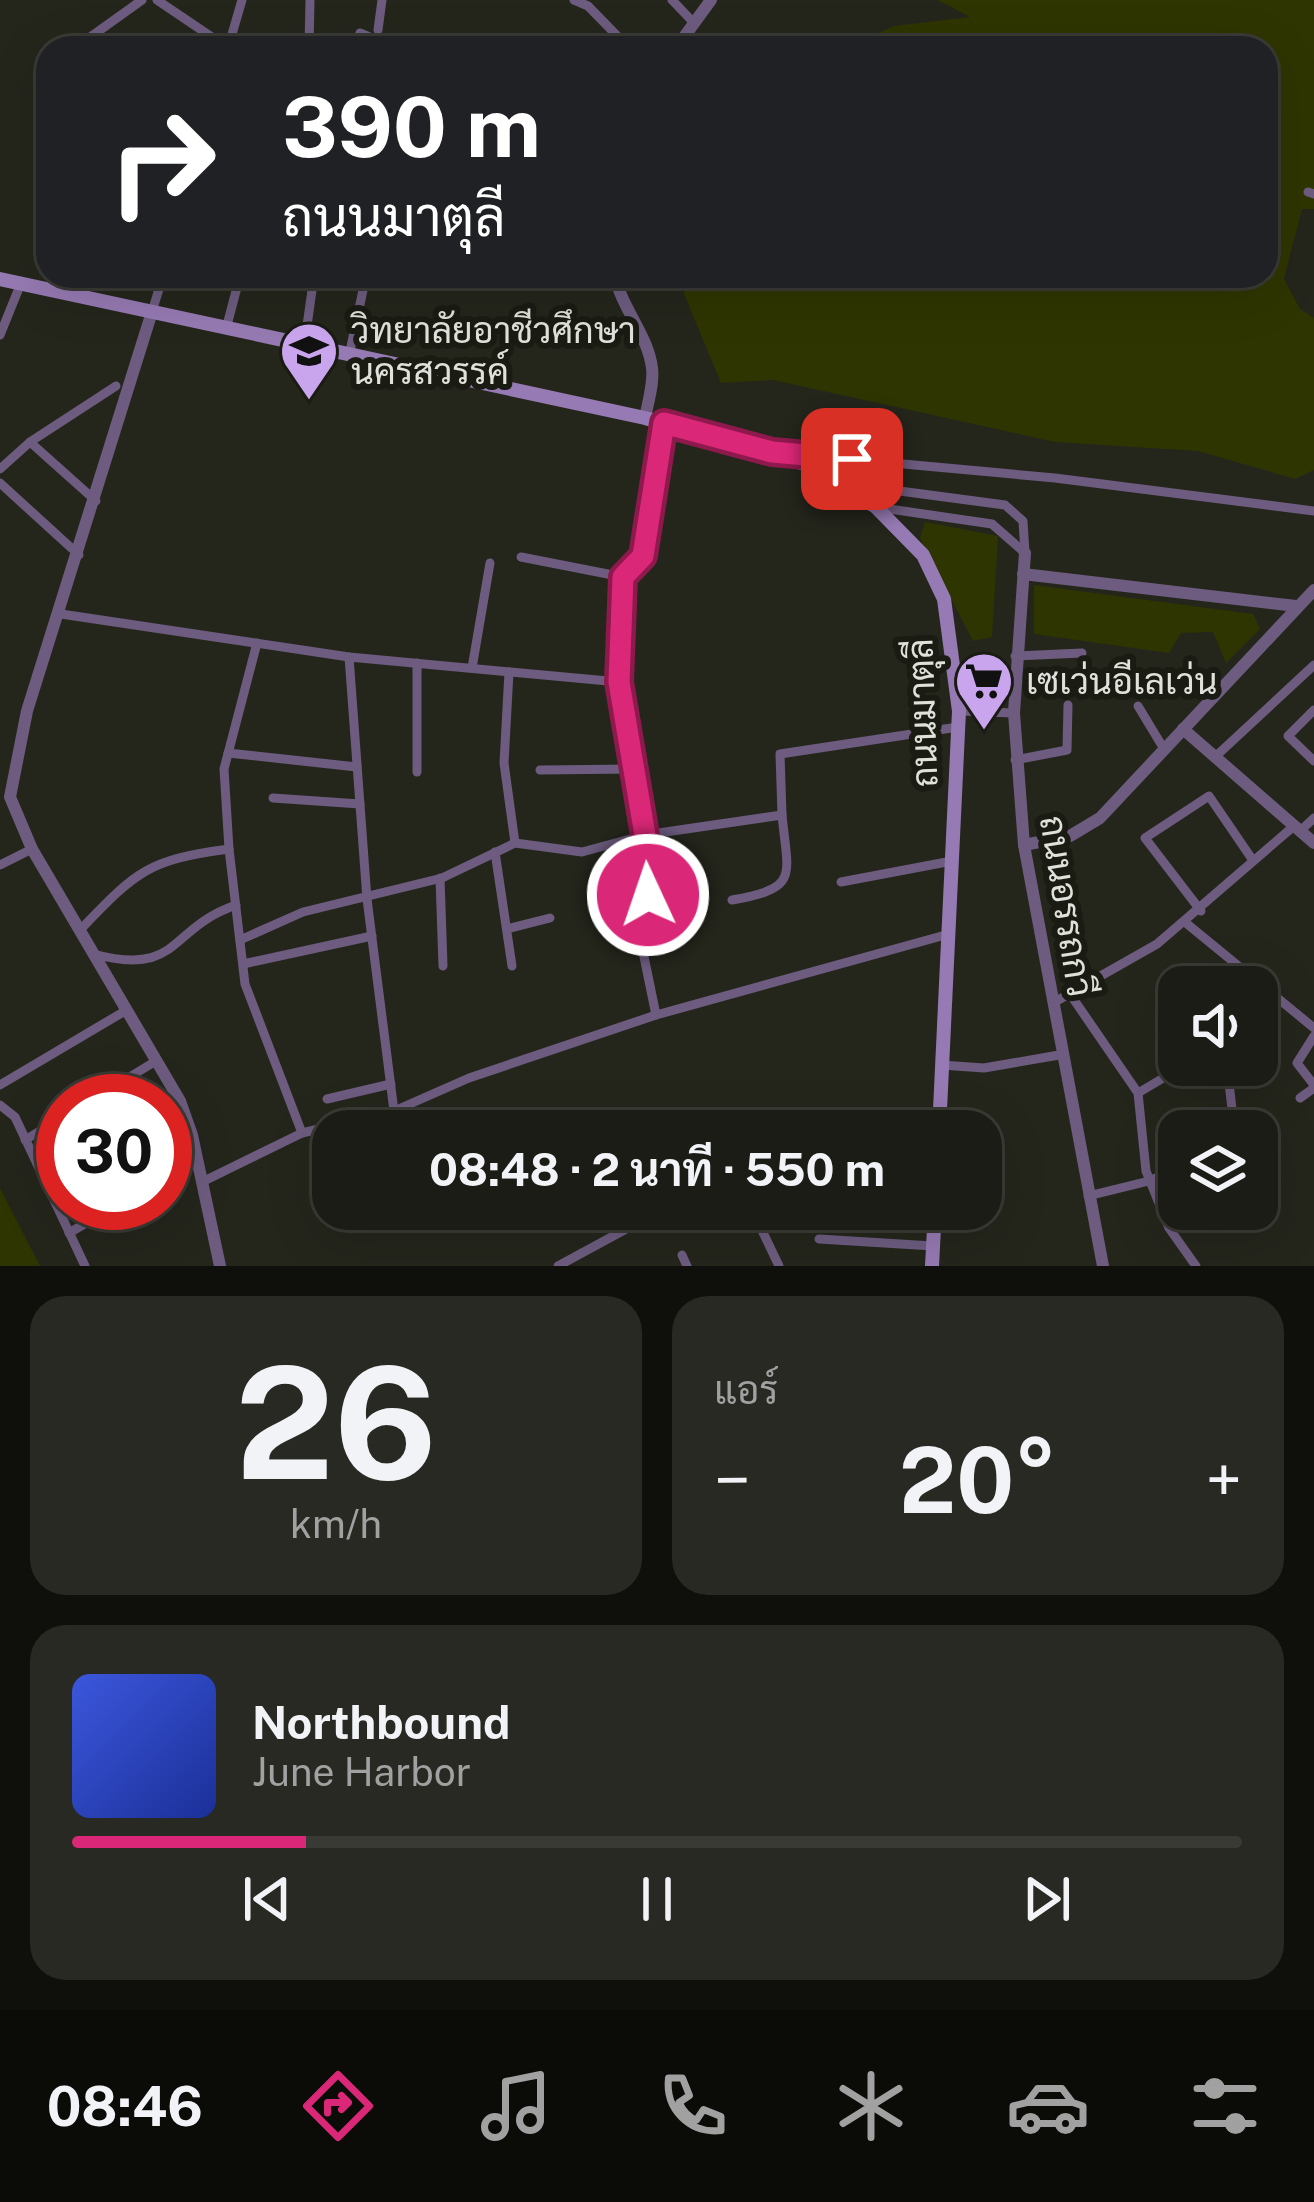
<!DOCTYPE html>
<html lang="th">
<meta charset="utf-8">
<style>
:root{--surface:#1b1c15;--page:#282922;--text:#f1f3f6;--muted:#a0a1a0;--line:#393a34;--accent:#db2777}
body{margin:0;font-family:"Public Sans",Sarabun,sans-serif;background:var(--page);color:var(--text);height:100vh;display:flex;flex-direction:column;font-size:45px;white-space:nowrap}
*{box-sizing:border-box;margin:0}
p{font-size:39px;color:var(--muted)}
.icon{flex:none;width:66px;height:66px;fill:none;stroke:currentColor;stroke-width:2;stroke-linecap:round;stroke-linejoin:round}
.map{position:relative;height:1266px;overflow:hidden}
.side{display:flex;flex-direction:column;gap:30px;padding:30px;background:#0f0f0c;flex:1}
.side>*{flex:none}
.banner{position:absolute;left:36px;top:36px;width:1242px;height:252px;border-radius:36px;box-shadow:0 12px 48px #0002,0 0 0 3px var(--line);background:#202124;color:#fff;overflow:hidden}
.buttons{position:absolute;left:1158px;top:966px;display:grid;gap:24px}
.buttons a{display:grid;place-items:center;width:120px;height:120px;border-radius:24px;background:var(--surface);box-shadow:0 12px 48px #0002,0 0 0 3px var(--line);font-size:60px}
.speed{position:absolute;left:36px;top:1074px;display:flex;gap:24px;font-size:60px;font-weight:700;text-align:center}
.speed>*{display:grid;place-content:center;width:156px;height:156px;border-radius:50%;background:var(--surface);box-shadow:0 12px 48px #0002,0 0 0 3px var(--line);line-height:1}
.speed .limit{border:18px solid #d22;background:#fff;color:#111}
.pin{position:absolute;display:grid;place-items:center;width:102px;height:102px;color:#fff;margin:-51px;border-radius:24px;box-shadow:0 6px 18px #0006}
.me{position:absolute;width:132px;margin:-66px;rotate:357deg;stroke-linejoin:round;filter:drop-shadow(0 0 9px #0008)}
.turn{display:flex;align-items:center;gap:42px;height:252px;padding:0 48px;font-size:54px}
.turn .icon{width:156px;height:156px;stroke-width:2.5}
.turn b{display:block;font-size:84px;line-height:102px}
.big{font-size:90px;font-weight:700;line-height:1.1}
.side .card{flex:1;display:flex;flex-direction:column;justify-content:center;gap:18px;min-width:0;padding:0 42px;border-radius:36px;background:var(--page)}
.side .dial{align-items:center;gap:0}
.dial b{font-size:156px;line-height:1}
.song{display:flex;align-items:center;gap:36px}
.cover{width:144px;height:144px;border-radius:18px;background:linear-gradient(135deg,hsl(230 70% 55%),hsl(230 70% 35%))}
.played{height:12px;border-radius:6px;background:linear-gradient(90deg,var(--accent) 20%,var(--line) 20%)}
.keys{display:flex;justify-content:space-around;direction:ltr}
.heat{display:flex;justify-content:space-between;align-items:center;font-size:66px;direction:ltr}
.side .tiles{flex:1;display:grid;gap:30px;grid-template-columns:1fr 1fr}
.card:last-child{grid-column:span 2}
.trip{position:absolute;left:312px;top:1110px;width:690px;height:120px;border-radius:36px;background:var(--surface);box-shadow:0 12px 48px #0002,0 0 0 3px var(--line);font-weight:700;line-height:120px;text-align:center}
.dock{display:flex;height:192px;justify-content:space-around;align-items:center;background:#0b0b08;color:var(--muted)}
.dock .icon{width:84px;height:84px}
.dock .active{color:var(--accent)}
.dock b{font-size:54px;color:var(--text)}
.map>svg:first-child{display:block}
.green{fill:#2f3500}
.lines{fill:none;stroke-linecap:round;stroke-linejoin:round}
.minor{stroke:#6d5c7f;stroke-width:9}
.tertiary{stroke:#6d5c7f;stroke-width:12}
.secondary{stroke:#967ab3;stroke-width:14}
.route-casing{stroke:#8e194d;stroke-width:30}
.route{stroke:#db2777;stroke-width:21}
.labels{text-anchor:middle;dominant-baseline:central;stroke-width:12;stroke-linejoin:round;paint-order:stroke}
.poi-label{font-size:36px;fill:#e0e1db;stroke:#1a1c13;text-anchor:start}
.street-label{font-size:36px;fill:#e0e1db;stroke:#1a1c13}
</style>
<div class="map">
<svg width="1314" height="1266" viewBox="0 0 1314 1266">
<rect width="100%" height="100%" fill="#24261c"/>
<g class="green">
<polygon points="938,0 1314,0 1314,209 1302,209 1284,279 1300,309 1314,318 1314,470 1295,479 1198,451 1055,442 773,380 721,383 684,294 688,276 1266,276 1266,48 844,48 894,26 970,17"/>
<polygon points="925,522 998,536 992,637 973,641 920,538"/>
<polygon points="1034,585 1253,614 1260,629 1226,663 1213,632 1181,633 1169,653 1034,634"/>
<polygon points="0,1188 40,1266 0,1266"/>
</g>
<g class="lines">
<g class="minor">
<polyline points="157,0 228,48"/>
<polyline points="574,0 588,6 629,48"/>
<polyline points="672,0 693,22"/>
<polyline points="378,30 382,0"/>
<polyline points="75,48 142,0"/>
<polyline points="228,48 242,0"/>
<polyline points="309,48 310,0"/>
<polyline points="354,48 360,33 374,39"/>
<polyline points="1308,192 1314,194"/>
<polyline points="151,315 163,276"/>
<polyline points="226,329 240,276"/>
<polyline points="0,335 21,283"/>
<polyline points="304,347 314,276"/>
<polyline points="349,356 366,276"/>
<polyline points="30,442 96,501"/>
<polyline points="783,453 1055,478 1314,511"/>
<polyline points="0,469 30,442 116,386"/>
<polyline points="0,483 79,555"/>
<polyline points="847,484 1005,505 1023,521 1025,553"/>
<polyline points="876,507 992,524 1025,553"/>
<polyline points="521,557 623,577"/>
<polyline points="61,614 349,657 619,682"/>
<polyline points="257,643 224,769 229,849 245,984 302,1133"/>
<polyline points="1015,656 1082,653"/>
<polyline points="349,657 367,899 394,1111"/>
<polyline points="417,663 417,772"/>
<polyline points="472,668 490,563"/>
<polyline points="509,672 504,763 515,843"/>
<polyline points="1138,706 1164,749"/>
<polyline points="1314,710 1288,736 1314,761"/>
<polyline points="959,711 1014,713"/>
<polyline points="228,753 357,767"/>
<polyline points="1215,757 1314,665"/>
<polyline points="1015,760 1067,750 1068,705"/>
<polyline points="540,770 634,769"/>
<polyline points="273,798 360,804"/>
<polyline points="1300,831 1314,818"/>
<polyline points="495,852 512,966"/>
<polyline points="0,865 32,849"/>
<polyline points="440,878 443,966"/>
<polyline points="841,882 952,861"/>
<path d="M732,900C800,888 788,877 782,815"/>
<polyline points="1201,911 1145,838 1209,796 1252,859"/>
<polyline points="1186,923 1314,1028"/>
<polyline points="507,929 550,918"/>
<path d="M79,931C136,872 146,860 229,849"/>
<polyline points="240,940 303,912 442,878 515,843 582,852 645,835 782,815 780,754 958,727"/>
<path d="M93,954C181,977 167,929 236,905"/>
<polyline points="243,964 372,936"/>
<polyline points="1070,994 1138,1093 1146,1171 1169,1228 1196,1266"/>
<polyline points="1053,1003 1157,944 1294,826"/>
<polyline points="656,1015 633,903 648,895 645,835 619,682 623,577 643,556 664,423"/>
<polyline points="1257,1015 1271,998"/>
<polyline points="1314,1036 1297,1063 1314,1085"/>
<polyline points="941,1065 984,1068 1059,1055"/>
<polyline points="0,1085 125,1011"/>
<polyline points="1138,1093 1185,1065"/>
<polyline points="1300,1098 1314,1088"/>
<polyline points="327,1099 391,1084"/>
<polyline points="90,1101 156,1061"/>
<polyline points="0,1105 15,1117 85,1266"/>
<polyline points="326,1127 333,1159"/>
<polyline points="902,1131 939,1126"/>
<polyline points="1182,1131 1180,1124 1233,1118 1227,1065"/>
<polyline points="25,1140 63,1117"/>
<polyline points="165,1176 197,1158"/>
<polyline points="202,1182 302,1133 394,1111 469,1078 656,1015 949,934"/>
<polyline points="1088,1196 1149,1181 1179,1167"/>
<polyline points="759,1224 779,1266"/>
<polyline points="69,1233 120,1203"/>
<polyline points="819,1239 933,1246"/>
<polyline points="682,1255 687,1266"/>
<polyline points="558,1266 663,1209"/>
</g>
<g class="tertiary">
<polyline points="676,48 711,0"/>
<path d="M615,276C622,309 648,335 652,368C654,383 648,402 645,418"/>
<polyline points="151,315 27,711 10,797 32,849 180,1101 192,1135 220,1266"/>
<polyline points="1025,553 1014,713 1024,845 1103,1266"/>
<polyline points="1023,574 1296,606"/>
<polyline points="1183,729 1314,843"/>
<polyline points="1024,845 1070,836 1100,818 1314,590"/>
</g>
<g class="secondary">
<polyline points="0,279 645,418 812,466 876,507 923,555 944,599 959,711 939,1131"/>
<polyline points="932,1266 935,1209"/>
</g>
</g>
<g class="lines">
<defs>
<polyline id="route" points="648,895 645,835 619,682 623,577 643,556 664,423 772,452 852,459"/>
</defs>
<use href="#route" class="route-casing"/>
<use href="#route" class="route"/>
</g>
<defs>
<symbol id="university-pin" viewBox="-11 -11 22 30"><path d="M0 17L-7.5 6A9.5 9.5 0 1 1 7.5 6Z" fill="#c9a5ee" stroke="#1a1c13"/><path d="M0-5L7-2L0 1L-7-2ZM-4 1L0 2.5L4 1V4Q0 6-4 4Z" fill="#111"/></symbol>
<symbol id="supermarket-pin" viewBox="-11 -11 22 30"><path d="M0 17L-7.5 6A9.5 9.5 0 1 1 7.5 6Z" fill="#c9a5ee" stroke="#1a1c13"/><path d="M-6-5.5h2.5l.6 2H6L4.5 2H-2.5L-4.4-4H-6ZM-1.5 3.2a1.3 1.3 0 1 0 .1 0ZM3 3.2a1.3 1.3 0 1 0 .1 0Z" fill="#111"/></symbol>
</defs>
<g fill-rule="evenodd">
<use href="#university-pin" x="276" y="318" width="66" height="90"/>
<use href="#supermarket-pin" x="951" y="648" width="66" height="90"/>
</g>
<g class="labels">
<g class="poi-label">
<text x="351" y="330">วิทยาลัยอาชีวศึกษา<tspan x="351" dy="41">นครสวรรค์</tspan></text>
<text x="1026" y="681">เซเว่นอีเลเว่น</text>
</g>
<g class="street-label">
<text transform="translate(922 713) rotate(-92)">ถนนมาตุลี</text>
<text transform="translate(1067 906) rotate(81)">ถนนอรรถกวี</text>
</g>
</g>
</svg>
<div class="buttons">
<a><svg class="icon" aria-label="sound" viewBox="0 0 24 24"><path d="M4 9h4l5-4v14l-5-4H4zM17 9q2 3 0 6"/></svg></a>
<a><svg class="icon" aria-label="layers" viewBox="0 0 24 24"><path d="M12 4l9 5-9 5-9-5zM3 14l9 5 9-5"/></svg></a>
</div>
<div class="speed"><div class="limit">30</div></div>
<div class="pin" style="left:852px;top:459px;background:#d93025"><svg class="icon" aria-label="arrive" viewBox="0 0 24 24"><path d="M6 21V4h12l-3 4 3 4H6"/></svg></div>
<svg class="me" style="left:648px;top:895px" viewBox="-20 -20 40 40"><circle r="17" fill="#db2777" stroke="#fff" stroke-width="3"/><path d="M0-11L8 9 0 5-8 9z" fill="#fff"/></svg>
<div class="trip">08:48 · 2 นาที · 550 m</div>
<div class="banner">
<div class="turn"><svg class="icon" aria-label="right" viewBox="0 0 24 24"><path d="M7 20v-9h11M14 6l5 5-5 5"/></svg><div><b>390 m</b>ถนนมาตุลี</div></div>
</div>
</div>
<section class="side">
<div class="tiles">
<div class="card dial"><b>26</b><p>km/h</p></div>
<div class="card"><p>แอร์</p>
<div class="heat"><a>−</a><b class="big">20°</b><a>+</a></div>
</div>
<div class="card">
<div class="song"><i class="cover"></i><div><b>Northbound</b><p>June Harbor</p></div></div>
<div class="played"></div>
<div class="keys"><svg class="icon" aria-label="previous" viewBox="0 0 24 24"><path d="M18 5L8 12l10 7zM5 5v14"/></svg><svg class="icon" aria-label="pause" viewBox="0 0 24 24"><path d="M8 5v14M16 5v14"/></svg><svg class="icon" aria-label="next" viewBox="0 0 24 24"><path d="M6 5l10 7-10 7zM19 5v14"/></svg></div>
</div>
</div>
</section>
<nav class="dock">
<b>08:46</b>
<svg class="icon active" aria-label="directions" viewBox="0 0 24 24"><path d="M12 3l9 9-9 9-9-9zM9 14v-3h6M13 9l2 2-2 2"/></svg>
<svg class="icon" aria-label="music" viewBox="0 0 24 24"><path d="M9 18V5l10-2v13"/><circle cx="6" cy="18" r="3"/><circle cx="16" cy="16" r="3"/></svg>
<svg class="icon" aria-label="phone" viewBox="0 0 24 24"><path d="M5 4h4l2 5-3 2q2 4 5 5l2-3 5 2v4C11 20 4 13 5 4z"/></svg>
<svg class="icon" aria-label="climate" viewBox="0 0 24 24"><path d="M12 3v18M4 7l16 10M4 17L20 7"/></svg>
<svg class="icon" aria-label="car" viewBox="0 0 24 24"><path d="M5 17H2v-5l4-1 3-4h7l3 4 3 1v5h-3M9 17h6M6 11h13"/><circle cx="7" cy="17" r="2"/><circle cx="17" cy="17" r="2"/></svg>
<svg class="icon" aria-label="filters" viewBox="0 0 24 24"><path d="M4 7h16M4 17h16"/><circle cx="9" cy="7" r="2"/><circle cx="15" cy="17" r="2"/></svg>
</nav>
